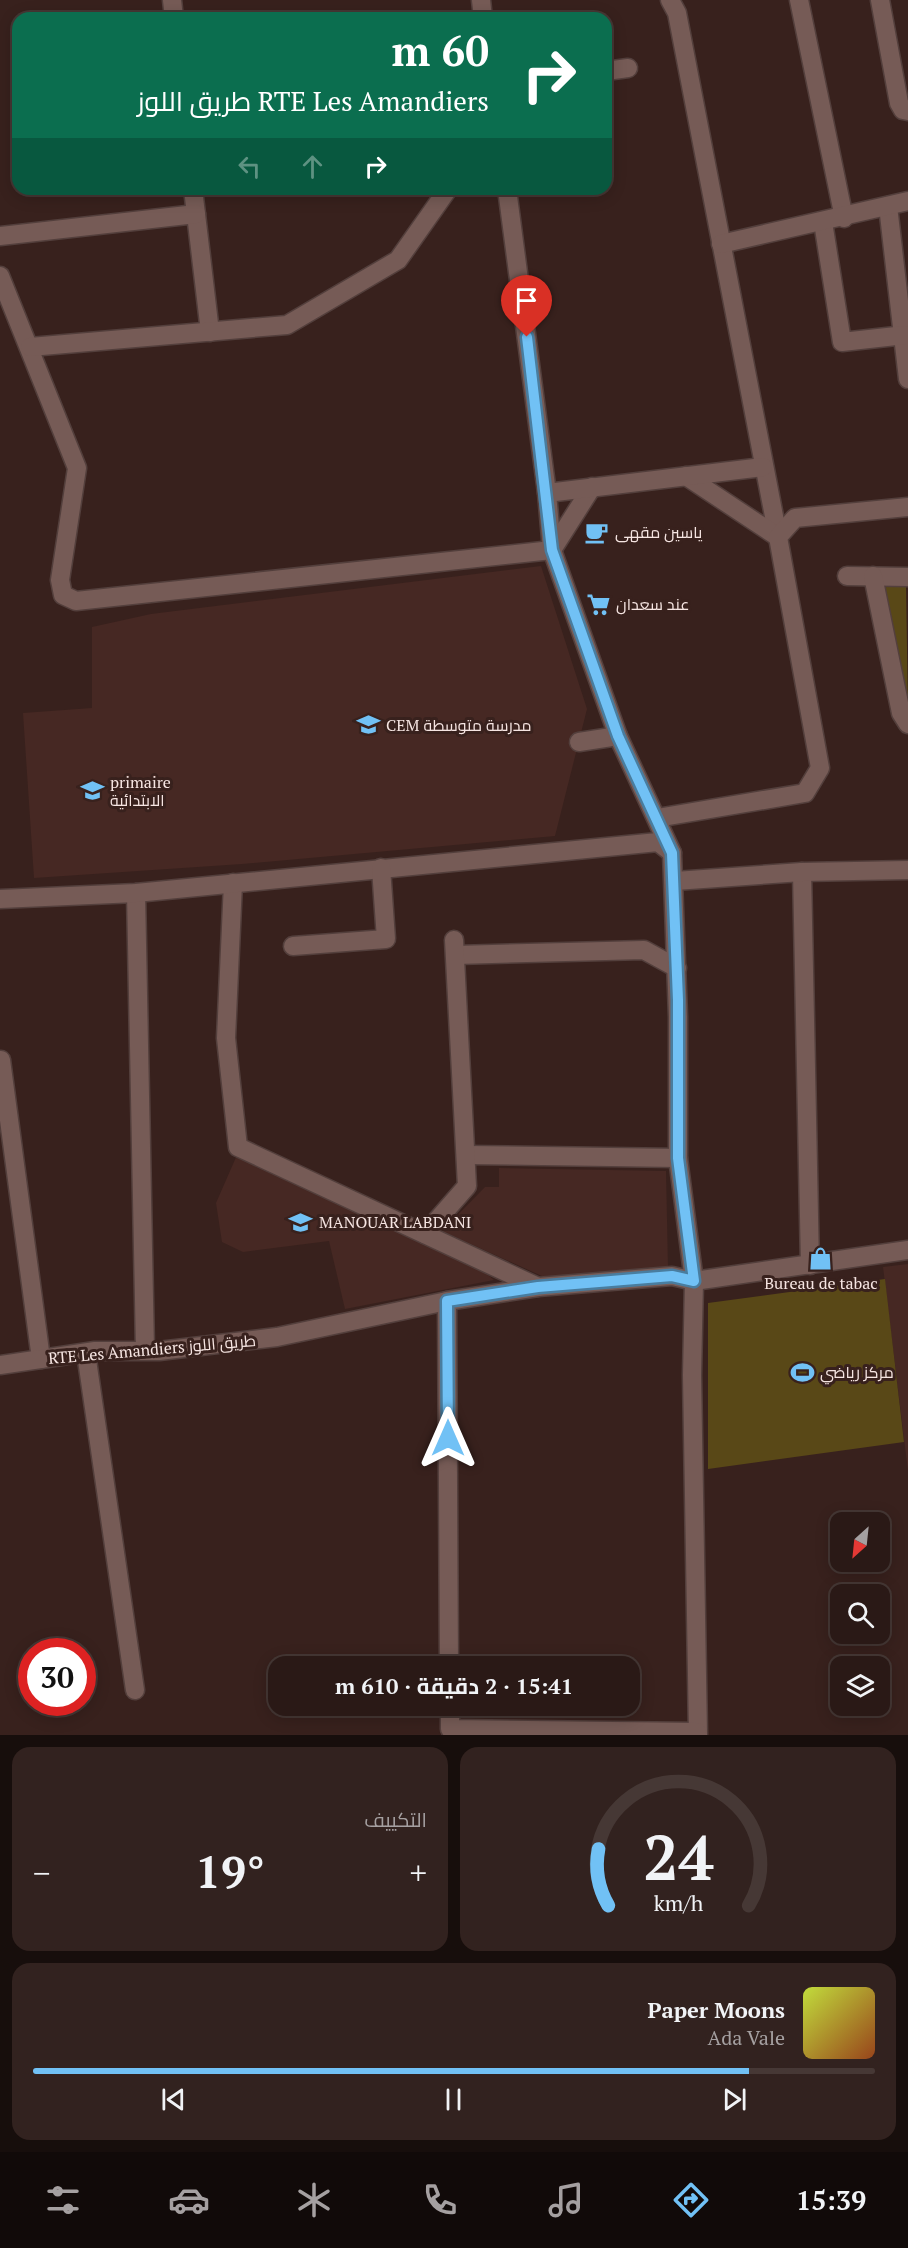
<!DOCTYPE html>
<html lang="ar">
<meta charset="utf-8">
<style>
:root{--surface:#2a1916;--page:#32221f;--text:#f1f3f6;--muted:#a5a0a1;--line:#463835;--accent:#71c1f5}
body{margin:0;font-family:"PT Serif",Cairo,serif;background:var(--page);color:var(--text);direction:rtl;height:100vh;display:flex;flex-direction:column;font-size:22px;white-space:nowrap}
*{box-sizing:border-box;margin:0}
p{font-size:20px;color:var(--muted)}
.icon{flex:none;width:33px;height:33px;fill:none;stroke:currentColor;stroke-width:2;stroke-linecap:round;stroke-linejoin:round}
.map{position:relative;height:1735px;overflow:hidden;direction:ltr}
.drawer{display:flex;flex-direction:column;gap:12px;padding:12px;background:#170e0c;flex:1}
.drawer>*{flex:none}
.banner{position:absolute;left:12px;top:12px;width:600px;height:183px;border-radius:18px;box-shadow:0 3px 15px #0003,0 0 0 2px var(--line);direction:rtl;background:#0b6e4f;color:#fff;overflow:hidden}
.needle{width:39px;rotate:207deg}
.controls{position:absolute;left:830px;top:1512px;display:grid;gap:12px}
.controls a{display:grid;place-items:center;width:60px;height:60px;border-radius:12px;background:var(--surface);box-shadow:0 3px 15px #0003,0 0 0 2px var(--line);font-size:30px}
.speed{position:absolute;left:18px;top:1638px;display:flex;gap:12px;font-size:30px;font-weight:700;text-align:center}
.speed>*{display:grid;place-content:center;width:78px;height:78px;border-radius:50%;background:var(--surface);box-shadow:0 3px 15px #0003,0 0 0 2px var(--line);line-height:1}
.speed .limit{border:9px solid #d22;background:#fff;color:#111}
.pin{position:absolute;display:grid;place-items:center;width:51px;height:51px;color:#fff;margin:-62px -26px;border-radius:50% 50% 50% 0;rotate:-45deg;box-shadow:0 0 6px #0007}
.pin .icon{rotate:45deg}
.me{position:absolute;width:66px;margin:-33px;rotate:0deg;stroke-linejoin:round;filter:drop-shadow(0 0 4px #0008)}
.turn{display:flex;align-items:center;gap:21px;height:126px;padding:0 24px;font-size:27px}
.turn .icon{width:78px;height:78px;stroke-width:2.5}
.turn b{display:block;font-size:42px;line-height:51px}
.lanes{display:flex;align-items:center;height:57px;padding:0 24px;background:#0003;justify-content:center;gap:30px;direction:ltr}
.lanes .off{opacity:.35}
.big{font-size:45px;font-weight:700;line-height:1.1}
.drawer .card{flex:1;display:flex;flex-direction:column;justify-content:center;gap:9px;min-width:0;padding:0 21px;border-radius:18px;background:var(--page)}
.drawer .dial{align-items:center;gap:0}
.dial svg{height:156px;overflow:visible;fill:none;stroke:var(--line);stroke-width:7;stroke-linecap:round;text-anchor:middle}
.dial text{fill:var(--text);stroke:none}
.song{display:flex;align-items:center;gap:18px}
.cover{width:72px;height:72px;border-radius:9px;background:linear-gradient(135deg,hsl(70 70% 55%),hsl(20 70% 35%))}
.played{height:6px;border-radius:3px;background:linear-gradient(90deg,var(--accent) 85%,var(--line) 85%)}
.keys{display:flex;justify-content:space-around;direction:ltr}
.heat{display:flex;justify-content:space-between;align-items:center;font-size:33px;direction:ltr}
.drawer .tiles{flex:1;display:grid;gap:12px;grid-template-columns:1fr 1fr}
.card:last-child{grid-column:span 2}
.trip{position:absolute;left:268px;top:1656px;width:372px;height:60px;border-radius:18px;background:var(--surface);box-shadow:0 3px 15px #0003,0 0 0 2px var(--line);font-weight:700;line-height:60px;text-align:center;direction:rtl}
.dock{display:flex;height:96px;justify-content:space-around;align-items:center;background:#110a09;color:var(--muted)}
.dock .icon{width:42px;height:42px}
.dock .on{color:var(--accent)}
.dock b{font-size:27px;color:var(--text)}
.map>svg:first-child{display:block}
.built{fill:#462823}
.green{fill:#594817}
.lines{fill:none;stroke-linecap:round;stroke-linejoin:round}
.minor-casing{stroke:#533f3c;stroke-width:21}
.minor{stroke:#765b56;stroke-width:18}
.route-casing{stroke:#497d9f;stroke-width:15}
.route{stroke:#71c1f5;stroke-width:10}
.labels{text-anchor:middle;dominant-baseline:central;stroke-width:6;stroke-linejoin:round;paint-order:stroke}
.poi-label{font-size:16px;fill:#f6e5e2;stroke:#38211d;text-anchor:start}
.street-label{font-size:16px;fill:#f6e5e2;stroke:#38211d}
</style>
<div class="map">
<svg width="908" height="1735" viewBox="0 0 908 1735">
<rect width="100%" height="100%" fill="#38211d"/>
<g class="built">
<polygon points="541,566 587,709 555,836 242,864 34,878 23,713 92,708 92,627 151,614"/>
<polygon points="237,1155 476,1265 494,1280 345,1309 329,1241 243,1252 222,1242 216,1203"/>
<polygon points="499,1168 666,1171 668,1268 544,1277 442,1231 485,1187 499,1187"/>
<polygon points="908,1264 908,1471 883,1267"/>
</g>
<g class="green">
<polygon points="872,584 906,584 908,713"/>
<polygon points="885,1279 904,1442 708,1469 708,1303"/>
</g>
<g class="lines">
<defs>
<g id="minor">
<polyline points="172,0 174,18"/>
<polyline points="481,0 483,18"/>
<polyline points="670,0 677,13 778,537"/>
<polyline points="799,0 844,218"/>
<polyline points="880,0 899,103 903,110 908,111"/>
<polyline points="606,71 628,68"/>
<polyline points="193,189 210,332"/>
<polyline points="507,189 547,493 552,550 618,736 672,853 678,1017 678,1158 694,1281 692,1375 698,1735"/>
<polyline points="888,206 908,379"/>
<polyline points="823,222 842,342 905,335"/>
<polyline points="0,236 196,214"/>
<polyline points="721,244 908,201"/>
<polyline points="0,276 77,468 60,580 63,595 76,601 552,550 592,487"/>
<polyline points="30,347 287,325 398,260 448,189"/>
<polyline points="686,476 778,537"/>
<polyline points="547,493 763,467"/>
<polyline points="847,576 908,577"/>
<polyline points="873,576 901,713 908,724"/>
<polyline points="579,742 618,736"/>
<polyline points="657,818 805,793 820,768 778,537 795,518 908,507"/>
<polyline points="802,872 810,1265"/>
<polyline points="675,881 802,872 908,870"/>
<polyline points="233,883 226,1038 238,1147 538,1287"/>
<polyline points="136,893 145,1350"/>
<polyline points="0,899 136,893 658,842 672,853"/>
<polyline points="293,946 386,939 381,868"/>
<polyline points="456,955 644,950 677,968"/>
<polyline points="1,1060 41,1359"/>
<polyline points="466,1155 678,1158"/>
<polyline points="425,1234 467,1186 454,940"/>
<polyline points="447,1301 449,1666"/>
<polyline points="86,1353 135,1690"/>
<polyline points="0,1365 95,1351 159,1351 277,1337 447,1301 538,1287 672,1276 694,1281 908,1250"/>
<polyline points="450,1706 450,1729 697,1732"/>
</g>
</defs>
<use href="#minor" class="minor-casing"/>
<use href="#minor" class="minor"/>
</g>
<g class="lines">
<defs>
<polyline id="route" points="448,1438 447,1301 538,1287 672,1276 694,1281 678,1158 678,1000 672,853 618,736 552,550 527,337"/>
</defs>
<use href="#route" class="route-casing"/>
<use href="#route" class="route"/>
</g>
<defs>
<symbol id="cafe-bare" viewBox="-9 -9 18 18"><path d="M-5.5-4.5H6V0H3Q3 3.5 0 3.5H-2.5Q-5.5 3.5-5.5 0ZM3-3.2v2h1.7v-2ZM-6 4.5H4V6H-6Z" fill="#71c1f5" stroke="#38211d" stroke-width="2.5" paint-order="stroke"/></symbol>
<symbol id="supermarket-bare" viewBox="-9 -9 18 18"><path d="M-6-5.5h2.5l.6 2H6L4.5 2H-2.5L-4.4-4H-6ZM-1.5 3.2a1.3 1.3 0 1 0 .1 0ZM3 3.2a1.3 1.3 0 1 0 .1 0Z" fill="#71c1f5" stroke="#38211d" stroke-width="2.5" paint-order="stroke"/></symbol>
<symbol id="school-bare" viewBox="-9 -9 18 18"><path d="M0-5L7-2L0 1L-7-2ZM-4 1L0 2.5L4 1V4Q0 6-4 4Z" fill="#71c1f5" stroke="#38211d" stroke-width="2.5" paint-order="stroke"/></symbol>
<symbol id="shop-bare" viewBox="-9 -9 18 18"><path d="M-5-2.5h2.3a2.7 3.5 0 0 1 5.4 0H5L5.5 6h-11ZM-1.5-2.5h3a1.5 2.3 0 0 0-3 0Z" fill="#71c1f5" stroke="#38211d" stroke-width="2.5" paint-order="stroke"/></symbol>
<symbol id="stadium-bare" viewBox="-9 -9 18 18"><path d="M0-5a6.5 5 0 1 0 0 10a6.5 5 0 1 0 0-10ZM-3.5-1.8h7v3.6h-7Z" fill="#71c1f5" stroke="#38211d" stroke-width="2.5" paint-order="stroke"/></symbol>
</defs>
<g fill-rule="evenodd">
<use href="#cafe-bare" x="580" y="516" width="33" height="33"/>
<use href="#supermarket-bare" x="582" y="588" width="33" height="33"/>
<use href="#school-bare" x="352" y="708" width="33" height="33"/>
<use href="#school-bare" x="76" y="774" width="33" height="33"/>
<use href="#school-bare" x="284" y="1206" width="33" height="33"/>
<use href="#shop-bare" x="804" y="1242" width="33" height="33"/>
<use href="#stadium-bare" x="786" y="1356" width="33" height="33"/>
</g>
<g class="labels">
<g class="poi-label">
<text x="615" y="532">ياسين مقهى</text>
<text x="616" y="604">عند سعدان</text>
<text x="386" y="725">CEM مدرسة متوسطة</text>
<text x="110" y="782">primaire<tspan x="110" dy="18">الابتدائية</tspan></text>
<text x="319" y="1222">MANOUAR LABDANI</text>
<text x="821" y="1283" text-anchor="middle">Bureau de tabac</text>
<text x="820" y="1372">مركز رياضي</text>
</g>
<g class="street-label">
<text transform="translate(152 1349) rotate(-5)">RTE Les Amandiers طريق اللوز</text>
</g>
</g>
</svg>
<div class="controls">
<a><svg class="needle" viewBox="-14 -14 28 28"><path d="M0-13l5 13h-10z" fill="#e53935"/><path d="M0 13l5-13h-10z" fill="#a5a0a1"/></svg></a>
<a><svg class="icon" aria-label="search" viewBox="0 0 24 24"><circle cx="10" cy="10" r="6"/><path d="M15 15l6 6"/></svg></a>
<a><svg class="icon" aria-label="layers" viewBox="0 0 24 24"><path d="M12 4l9 5-9 5-9-5zM3 14l9 5 9-5"/></svg></a>
</div>
<div class="speed"><div class="limit">30</div></div>
<div class="pin" style="left:527px;top:337px;background:#d93025"><svg class="icon" aria-label="arrive" viewBox="0 0 24 24"><path d="M6 21V4h12l-3 4 3 4H6"/></svg></div>
<svg class="me" style="left:448px;top:1438px" viewBox="-20 -20 40 40"><path d="M0-17L14 15 0 8-14 15z" fill="#71c1f5" stroke="#fff" stroke-width="4"/></svg>
<div class="trip">15:41 · 2 دقيقة · 610 m</div>
<div class="banner">
<div class="turn"><svg class="icon" aria-label="right" viewBox="0 0 24 24"><path d="M7 20v-9h11M14 6l5 5-5 5"/></svg><div><b>60 m</b>RTE Les Amandiers طريق اللوز</div></div>
<div class="lanes"><svg class="icon off" aria-label="left" viewBox="0 0 24 24"><path d="M17 20v-9H6M10 6l-5 5 5 5"/></svg><svg class="icon off" aria-label="ahead" viewBox="0 0 24 24"><path d="M12 20V5M6 11l6-6 6 6"/></svg><svg class="icon" aria-label="right" viewBox="0 0 24 24"><path d="M7 20v-9h11M14 6l5 5-5 5"/></svg></div>
</div>
</div>
<section class="drawer">
<div class="tiles">
<div class="card dial"><svg viewBox="0 0 100 80">
<path d="M14 69A42 42 0 1 1 86 69"/>
<path d="M14 69A42 42 0 0 1 9 40" stroke="#71c1f5"/>
<text x="50" y="56" font-size="32" font-weight="700">24</text>
<text x="50" y="72" font-size="11">km/h</text>
</svg></div>
<div class="card"><p>التكييف</p>
<div class="heat"><a>−</a><b class="big">19°</b><a>+</a></div>
</div>
<div class="card">
<div class="song"><i class="cover"></i><div><b>Paper Moons</b><p>Ada Vale</p></div></div>
<div class="played"></div>
<div class="keys"><svg class="icon" aria-label="previous" viewBox="0 0 24 24"><path d="M18 5L8 12l10 7zM5 5v14"/></svg><svg class="icon" aria-label="pause" viewBox="0 0 24 24"><path d="M8 5v14M16 5v14"/></svg><svg class="icon" aria-label="next" viewBox="0 0 24 24"><path d="M6 5l10 7-10 7zM19 5v14"/></svg></div>
</div>
</div>
</section>
<nav class="dock">
<b>15:39</b>
<svg class="icon on" aria-label="directions" viewBox="0 0 24 24"><path d="M12 3l9 9-9 9-9-9zM9 14v-3h6M13 9l2 2-2 2"/></svg>
<svg class="icon" aria-label="music" viewBox="0 0 24 24"><path d="M9 18V5l10-2v13"/><circle cx="6" cy="18" r="3"/><circle cx="16" cy="16" r="3"/></svg>
<svg class="icon" aria-label="phone" viewBox="0 0 24 24"><path d="M5 4h4l2 5-3 2q2 4 5 5l2-3 5 2v4C11 20 4 13 5 4z"/></svg>
<svg class="icon" aria-label="climate" viewBox="0 0 24 24"><path d="M12 3v18M4 7l16 10M4 17L20 7"/></svg>
<svg class="icon" aria-label="car" viewBox="0 0 24 24"><path d="M5 17H2v-5l4-1 3-4h7l3 4 3 1v5h-3M9 17h6M6 11h13"/><circle cx="7" cy="17" r="2"/><circle cx="17" cy="17" r="2"/></svg>
<svg class="icon" aria-label="filters" viewBox="0 0 24 24"><path d="M4 7h16M4 17h16"/><circle cx="9" cy="7" r="2"/><circle cx="15" cy="17" r="2"/></svg>
</nav>
